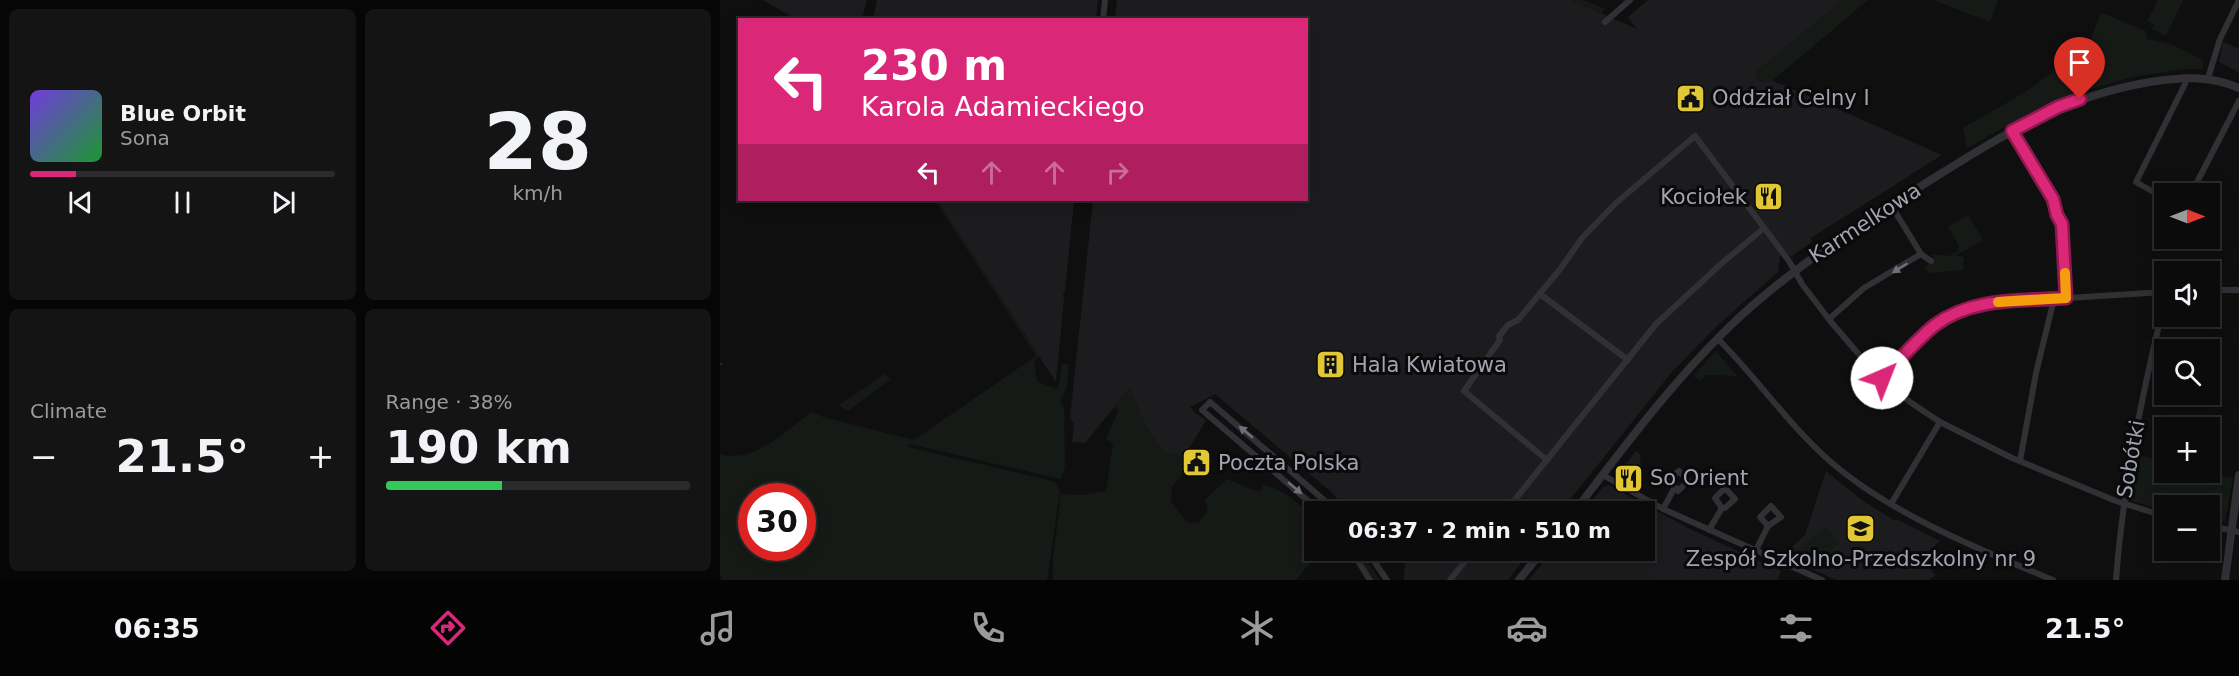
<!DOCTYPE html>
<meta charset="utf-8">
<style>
:root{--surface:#0b0b0c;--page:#141415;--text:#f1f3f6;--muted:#9a9b9d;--line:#2b2b2d;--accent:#db2777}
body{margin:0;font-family:"DejaVu Sans",sans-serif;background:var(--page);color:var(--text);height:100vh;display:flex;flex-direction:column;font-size:22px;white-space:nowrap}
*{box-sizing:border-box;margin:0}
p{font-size:20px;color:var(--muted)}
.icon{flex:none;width:33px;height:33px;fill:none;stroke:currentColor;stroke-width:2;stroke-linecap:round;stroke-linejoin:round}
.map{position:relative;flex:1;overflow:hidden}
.details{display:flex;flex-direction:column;gap:9px;padding:9px;background:#060607;width:720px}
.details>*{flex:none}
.banner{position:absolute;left:18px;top:18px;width:570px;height:183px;border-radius:0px;box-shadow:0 3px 15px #0003,0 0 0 2px var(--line);background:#db2777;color:#fff;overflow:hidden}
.needle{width:39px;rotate:90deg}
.tools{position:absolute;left:1434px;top:183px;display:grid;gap:12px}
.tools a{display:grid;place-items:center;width:66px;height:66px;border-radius:0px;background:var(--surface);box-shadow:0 3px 15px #0003,0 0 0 2px var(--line);font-size:30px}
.speed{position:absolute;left:18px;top:483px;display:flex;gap:12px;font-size:30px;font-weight:700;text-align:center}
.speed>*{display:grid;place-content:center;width:78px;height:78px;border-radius:50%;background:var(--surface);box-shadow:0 3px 15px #0003,0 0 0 2px var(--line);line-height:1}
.speed .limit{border:9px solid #d22;background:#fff;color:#111}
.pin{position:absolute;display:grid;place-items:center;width:51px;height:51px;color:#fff;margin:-62px -26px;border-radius:50% 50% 50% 0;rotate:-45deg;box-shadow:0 0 6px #0007}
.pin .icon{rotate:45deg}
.me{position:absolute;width:66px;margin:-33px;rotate:44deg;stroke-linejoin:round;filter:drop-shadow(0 0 4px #0008)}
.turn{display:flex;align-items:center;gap:21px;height:126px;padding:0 24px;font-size:27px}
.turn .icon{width:78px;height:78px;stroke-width:2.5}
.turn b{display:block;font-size:42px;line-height:51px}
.lanes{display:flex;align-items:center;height:57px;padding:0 24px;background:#0003;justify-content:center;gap:30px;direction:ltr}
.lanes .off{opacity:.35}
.big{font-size:45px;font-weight:600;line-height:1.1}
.details .card{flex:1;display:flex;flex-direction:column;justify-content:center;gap:9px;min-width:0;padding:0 21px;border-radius:9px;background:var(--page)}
.details .dial{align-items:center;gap:0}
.dial b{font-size:78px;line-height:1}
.song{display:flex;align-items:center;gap:18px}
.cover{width:72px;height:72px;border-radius:9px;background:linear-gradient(135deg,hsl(260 70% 55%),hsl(130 70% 35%))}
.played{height:6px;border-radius:3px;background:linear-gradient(90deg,var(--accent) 15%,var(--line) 15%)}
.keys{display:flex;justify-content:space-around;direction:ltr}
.heat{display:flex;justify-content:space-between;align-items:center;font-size:33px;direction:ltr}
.charge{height:9px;border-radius:4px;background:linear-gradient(90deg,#34c759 38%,var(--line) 0)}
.details .tiles{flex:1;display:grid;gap:9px;grid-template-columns:repeat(2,1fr)}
.trip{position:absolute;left:584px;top:501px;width:351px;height:60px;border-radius:0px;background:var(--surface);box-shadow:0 3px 15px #0003,0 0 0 2px var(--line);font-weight:600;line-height:60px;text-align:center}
.menu{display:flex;height:96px;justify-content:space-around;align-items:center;background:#040405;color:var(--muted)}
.menu .icon{width:42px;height:42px}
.menu .selected{color:var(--accent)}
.menu b{font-size:27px;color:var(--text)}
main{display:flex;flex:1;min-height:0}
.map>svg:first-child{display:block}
.built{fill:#1c1b1d}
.green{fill:#161a17;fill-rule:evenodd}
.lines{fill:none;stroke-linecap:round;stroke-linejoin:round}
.stream{stroke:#272b32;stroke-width:1.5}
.minor{stroke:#313035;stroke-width:6}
.tertiary{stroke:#313035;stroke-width:8}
.oneway{fill:#6f6f79}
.route-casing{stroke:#8e194d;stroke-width:15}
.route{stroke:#db2777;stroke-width:10}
.slow{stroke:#f59e0b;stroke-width:10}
.labels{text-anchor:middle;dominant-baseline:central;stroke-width:6;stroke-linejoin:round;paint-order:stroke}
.poi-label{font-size:21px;fill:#a1a3b0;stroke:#0a0a0b;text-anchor:start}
.street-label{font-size:21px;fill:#a1a3b0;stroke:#0a0a0b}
</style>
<main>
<section class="details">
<div class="tiles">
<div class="card">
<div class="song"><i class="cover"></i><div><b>Blue Orbit</b><p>Sona</p></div></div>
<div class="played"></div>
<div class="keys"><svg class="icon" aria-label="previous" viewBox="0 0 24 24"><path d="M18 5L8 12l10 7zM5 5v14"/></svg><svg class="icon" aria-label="pause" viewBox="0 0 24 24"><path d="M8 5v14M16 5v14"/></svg><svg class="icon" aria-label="next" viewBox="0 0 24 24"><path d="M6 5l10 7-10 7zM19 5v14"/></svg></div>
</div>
<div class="card dial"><b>28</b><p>km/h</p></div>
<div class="card"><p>Climate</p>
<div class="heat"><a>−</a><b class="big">21.5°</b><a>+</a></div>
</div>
<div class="card"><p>Range · 38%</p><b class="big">190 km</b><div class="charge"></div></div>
</div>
</section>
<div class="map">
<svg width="1519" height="580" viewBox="0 0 1519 580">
<rect width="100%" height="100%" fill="#0f0f10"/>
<g class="built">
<polygon points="43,0 147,0 142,19 77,20"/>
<polygon points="157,0 378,0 376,19 153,19"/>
<polygon points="397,0 851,0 917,29 908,17 928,0 1123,0 1036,72 1040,82 1052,81 1061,84 1222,155 1091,238 1092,242 1070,257 1065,251 1060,256 1058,272 998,325 952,372 841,511 629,511 610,491 495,394 470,407 475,413 486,420 470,447 462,453 446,453 437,445 420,414 409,389 365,443 352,442 354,423 350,418 373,200 586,200 586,20 396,19 395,18"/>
<polygon points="1503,42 1519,49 1519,72 1499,62"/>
<polygon points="1482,180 1498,188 1490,204 1490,194 1474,194"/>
<polygon points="217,200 354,200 345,291 343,294 344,298 336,382"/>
<polygon points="916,451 920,455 922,488 898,474"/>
<polygon points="1106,471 1139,498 1173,520 1179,520 1220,541 1201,558 1215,575 1209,580 1116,580 1062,556 1085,535"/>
<polygon points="889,485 970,529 1061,571 1057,580 809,580 832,551 924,550 924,512 864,511 883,487"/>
<polygon points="686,551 810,551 788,580 685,580 684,578"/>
</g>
<g class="green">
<polygon points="851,0 864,0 885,9 881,13"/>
<polygon points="1123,0 1148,0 1052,81 1040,82 1035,72"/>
<polygon points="1213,0 1278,0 1270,22"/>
<polygon points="1438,0 1463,0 1446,36 1432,29 1434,25 1427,21"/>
<path d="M1380,14H1385L1426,31L1427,39L1451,44L1483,60V69H1464L1413,77L1359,92L1311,112L1247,148L1243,128C1281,106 1321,86 1353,54L1364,58Z"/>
<path d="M215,200H217L319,357L314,361L317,382L338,389L342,364H348C349,376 348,390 340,400L344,408L345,467L341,479L189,444L188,447L336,482L340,492L327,580H0L2,577L0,574V454C34,464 66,431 91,412L103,417L194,440L316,356ZM32,496H82V548H32Z"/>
<polygon points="1248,215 1263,240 1235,256 1244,257 1243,270 1209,273 1205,267 1215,260 1212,254 1229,256 1238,251 1239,246 1228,227"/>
<polygon points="996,351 1017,376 986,375 981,381 973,376"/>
<polygon points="165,374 171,379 128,411 119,405"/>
<path d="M409,389C422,411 427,434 446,453H462L467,470L452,486L451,502L467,522L478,523L488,510L485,500L507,479L536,491H540L543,485C563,488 580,505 594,517V550L600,551L576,580H333V559L341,494L363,495L386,491L393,445L386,438L399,410L395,406Z"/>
<polygon points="1415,454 1444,462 1444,472 1486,473 1513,478 1505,522 1490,520 1490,506 1444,506 1444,510 1411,501 1408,496 1413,464 1416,465 1418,458 1414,457"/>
<polygon points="1106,527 1118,544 1089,566 1076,550"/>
<polygon points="635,551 640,551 660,580 654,580"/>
</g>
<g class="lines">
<polyline class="stream" points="0,365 2,363"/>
<g class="minor">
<polyline points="383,20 385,0"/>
<polyline points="885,22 910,0"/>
<polyline points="1488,78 1500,39 1519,0"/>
<polyline points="1292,131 1333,199 1337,215 1342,223 1346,298"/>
<polyline points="1471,194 1519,101"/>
<polyline points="1444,198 1416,182 1465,84 1465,77"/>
<polyline points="1201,254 1211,261"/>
<polyline points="1490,290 1519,290"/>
<polyline points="820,294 908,360"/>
<polyline points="1109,319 1144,288 1201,254 1171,205"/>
<path d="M998,339C1038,379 1069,426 1112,463C1171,514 1261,550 1333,580"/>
<polyline points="1162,378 1215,325 1243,309 1254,306 1298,301 1444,292"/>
<polyline points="827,460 744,391 780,340 779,336 788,325 798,320 841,268 862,238 896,203 975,136 1069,261 1082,284 1111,322 1148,365 1190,402 1220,422 1292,458 1396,501 1444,516"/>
<polyline points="1300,461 1316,373 1334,299"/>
<polyline points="883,475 943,509 1102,580"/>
<polyline points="1171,504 1220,422"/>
<polyline points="943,509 955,487 958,491 968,481 959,471 948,481 955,487"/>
<polyline points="601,512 482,410 490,402 618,512"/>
<polyline points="785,512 936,324 1001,264 1044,228"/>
<polyline points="1490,526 1519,532"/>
<polyline points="989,530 1002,508 1005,508 1015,499 1005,488 995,498 1002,508"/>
<polyline points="631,550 650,580"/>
<polyline points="646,550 667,580"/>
<polyline points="1036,550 1048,526 1061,517 1051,506 1040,517 1048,526"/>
<polyline points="730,580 754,550"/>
<path d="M1396,580C1403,486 1422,395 1444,304"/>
</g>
<g class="tertiary">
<path d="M854,512C902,450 949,386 1005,331C1064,273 1132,230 1201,186C1278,138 1340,97 1430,82C1462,77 1489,75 1519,88"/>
<polyline points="799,580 823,550"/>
<polyline points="1505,580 1519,475"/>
</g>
</g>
<defs><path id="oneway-solid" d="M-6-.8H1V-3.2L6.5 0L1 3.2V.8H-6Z" transform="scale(1.5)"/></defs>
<g class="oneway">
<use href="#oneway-solid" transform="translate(1180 268) rotate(148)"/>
<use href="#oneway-solid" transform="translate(526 432) rotate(-140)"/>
<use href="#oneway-solid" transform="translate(575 488) rotate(40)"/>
</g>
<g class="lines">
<defs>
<path id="route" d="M1162,378C1179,361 1196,340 1215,325C1252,297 1302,301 1346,298L1342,224L1337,215L1333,199L1292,131L1338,107L1360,99"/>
</defs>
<use href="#route" class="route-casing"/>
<use href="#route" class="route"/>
<polyline class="slow" points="1278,302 1346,298 1345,273"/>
</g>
<defs>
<symbol id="civic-square" viewBox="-11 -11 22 22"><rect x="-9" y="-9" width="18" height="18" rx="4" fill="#e1c736" stroke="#0a0a0b"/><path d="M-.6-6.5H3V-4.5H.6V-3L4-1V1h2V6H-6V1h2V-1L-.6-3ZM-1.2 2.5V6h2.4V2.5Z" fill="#111"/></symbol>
<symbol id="restaurant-square" viewBox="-11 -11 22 22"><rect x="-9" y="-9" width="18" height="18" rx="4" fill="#e1c736" stroke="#0a0a0b"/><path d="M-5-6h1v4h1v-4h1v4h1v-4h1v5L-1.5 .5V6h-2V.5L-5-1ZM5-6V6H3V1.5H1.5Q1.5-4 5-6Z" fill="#111"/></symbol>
<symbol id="building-square" viewBox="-11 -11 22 22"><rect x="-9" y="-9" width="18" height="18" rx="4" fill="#e1c736" stroke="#0a0a0b"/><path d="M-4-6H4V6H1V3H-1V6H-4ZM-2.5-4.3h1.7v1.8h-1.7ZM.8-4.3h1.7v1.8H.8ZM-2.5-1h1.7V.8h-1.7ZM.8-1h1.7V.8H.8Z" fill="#111"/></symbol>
<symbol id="school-square" viewBox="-11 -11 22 22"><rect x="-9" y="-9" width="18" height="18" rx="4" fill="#e1c736" stroke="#0a0a0b"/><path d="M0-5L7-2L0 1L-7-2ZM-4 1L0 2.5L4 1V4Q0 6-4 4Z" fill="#111"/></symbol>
</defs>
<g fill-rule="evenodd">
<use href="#civic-square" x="954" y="82" width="33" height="33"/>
<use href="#restaurant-square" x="1032" y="180" width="33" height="33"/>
<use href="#building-square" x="594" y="348" width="33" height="33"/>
<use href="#civic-square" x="460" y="446" width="33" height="33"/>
<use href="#restaurant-square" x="892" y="462" width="33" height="33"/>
<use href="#school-square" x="1124" y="512" width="33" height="33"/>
</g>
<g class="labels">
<g class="poi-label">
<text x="992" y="98">Oddział Celny I</text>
<text x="1027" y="197" text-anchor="end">Kociołek</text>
<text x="632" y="365">Hala Kwiatowa</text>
<text x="498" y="463">Poczta Polska</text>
<text x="930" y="478">So Orient</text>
<text x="1141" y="559" text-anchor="middle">Zespół Szkolno-Przedszkolny nr 9</text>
</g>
<g class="street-label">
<text transform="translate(1145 223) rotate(-33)">Karmelkowa</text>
<text transform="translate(1411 459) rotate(-80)">Sobótki</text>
</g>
</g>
</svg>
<div class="tools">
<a><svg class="needle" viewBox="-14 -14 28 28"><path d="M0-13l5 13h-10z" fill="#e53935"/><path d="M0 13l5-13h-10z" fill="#9a9b9d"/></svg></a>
<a><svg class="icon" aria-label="sound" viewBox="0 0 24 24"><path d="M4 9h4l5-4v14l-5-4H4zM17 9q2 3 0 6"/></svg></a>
<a><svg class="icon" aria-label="search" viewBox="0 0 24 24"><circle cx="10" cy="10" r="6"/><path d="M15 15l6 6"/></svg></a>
<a>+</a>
<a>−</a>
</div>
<div class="speed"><div class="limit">30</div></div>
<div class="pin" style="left:1360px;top:99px;background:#d93025"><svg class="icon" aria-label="arrive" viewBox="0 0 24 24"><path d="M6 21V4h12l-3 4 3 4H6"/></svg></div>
<svg class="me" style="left:1162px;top:378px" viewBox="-20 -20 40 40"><circle r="19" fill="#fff"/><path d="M0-13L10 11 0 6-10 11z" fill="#db2777"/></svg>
<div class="trip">06:37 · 2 min · 510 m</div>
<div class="banner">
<div class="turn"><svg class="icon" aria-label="left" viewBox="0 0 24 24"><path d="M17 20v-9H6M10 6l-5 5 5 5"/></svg><div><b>230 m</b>Karola Adamieckiego</div></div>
<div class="lanes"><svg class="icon" aria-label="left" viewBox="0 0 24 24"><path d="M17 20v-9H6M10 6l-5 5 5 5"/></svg><svg class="icon off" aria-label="ahead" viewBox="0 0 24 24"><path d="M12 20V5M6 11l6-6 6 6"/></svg><svg class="icon off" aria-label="ahead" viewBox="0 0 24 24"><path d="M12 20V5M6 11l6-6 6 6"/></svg><svg class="icon off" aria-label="right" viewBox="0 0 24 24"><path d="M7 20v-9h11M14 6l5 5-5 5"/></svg></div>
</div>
</div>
</main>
<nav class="menu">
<b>06:35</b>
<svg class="icon selected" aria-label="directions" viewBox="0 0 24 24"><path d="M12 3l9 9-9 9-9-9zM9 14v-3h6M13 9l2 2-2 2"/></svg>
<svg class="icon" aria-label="music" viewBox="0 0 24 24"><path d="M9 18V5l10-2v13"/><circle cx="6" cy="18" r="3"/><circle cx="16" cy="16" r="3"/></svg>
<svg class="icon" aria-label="phone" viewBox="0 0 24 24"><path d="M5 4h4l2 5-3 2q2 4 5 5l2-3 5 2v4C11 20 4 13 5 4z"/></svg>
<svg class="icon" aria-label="climate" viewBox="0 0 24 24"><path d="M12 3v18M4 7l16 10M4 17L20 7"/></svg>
<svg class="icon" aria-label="car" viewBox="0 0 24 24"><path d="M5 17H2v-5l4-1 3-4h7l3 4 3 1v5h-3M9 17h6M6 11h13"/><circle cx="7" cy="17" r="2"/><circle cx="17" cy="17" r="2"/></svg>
<svg class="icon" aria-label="filters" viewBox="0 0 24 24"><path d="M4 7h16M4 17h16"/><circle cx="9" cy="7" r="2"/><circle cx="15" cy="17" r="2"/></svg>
<b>21.5°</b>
</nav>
